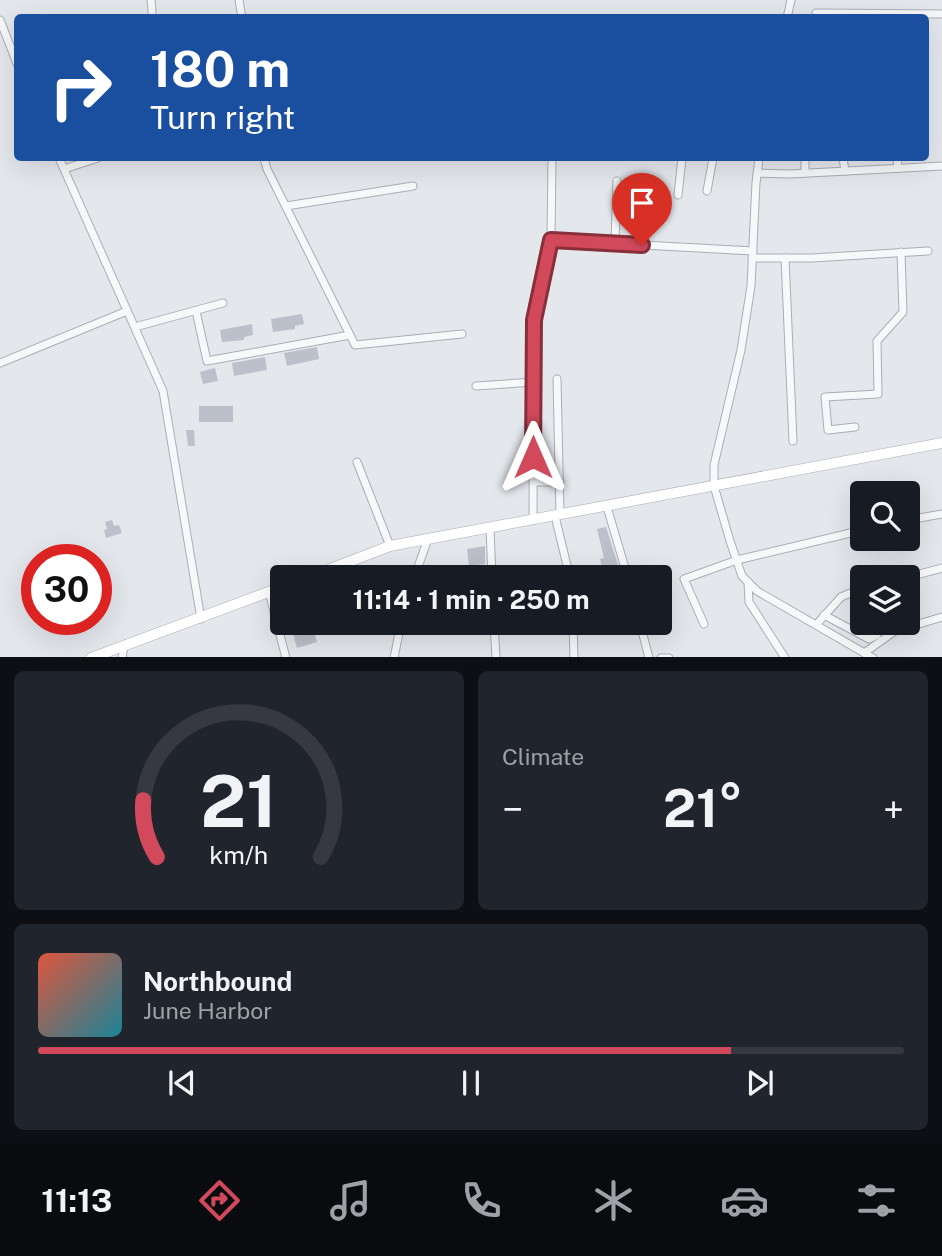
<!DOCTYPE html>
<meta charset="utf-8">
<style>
:root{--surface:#171b24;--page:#20242c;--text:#f1f3f6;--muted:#9ea1a6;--line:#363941;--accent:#d1495b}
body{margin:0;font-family:"Public Sans",sans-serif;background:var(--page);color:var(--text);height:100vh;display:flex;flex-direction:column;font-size:26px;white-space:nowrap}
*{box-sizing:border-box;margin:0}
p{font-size:23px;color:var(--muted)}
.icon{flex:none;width:38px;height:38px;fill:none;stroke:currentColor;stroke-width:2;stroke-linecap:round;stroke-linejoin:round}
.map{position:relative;height:657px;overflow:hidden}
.details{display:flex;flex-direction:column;gap:14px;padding:14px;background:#0d0f14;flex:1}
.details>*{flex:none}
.guide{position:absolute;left:14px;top:14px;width:915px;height:147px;border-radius:7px;box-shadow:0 7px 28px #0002;background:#1a4fa0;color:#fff;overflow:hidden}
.controls{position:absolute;left:850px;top:481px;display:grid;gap:14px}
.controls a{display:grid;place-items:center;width:70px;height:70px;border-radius:7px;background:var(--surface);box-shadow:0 7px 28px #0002;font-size:35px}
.speed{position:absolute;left:21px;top:544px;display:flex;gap:14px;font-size:35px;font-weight:700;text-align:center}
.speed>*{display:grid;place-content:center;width:91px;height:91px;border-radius:50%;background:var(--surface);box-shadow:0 7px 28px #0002;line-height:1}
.speed .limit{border:10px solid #d22;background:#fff;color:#111}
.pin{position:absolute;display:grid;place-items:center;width:60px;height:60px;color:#fff;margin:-72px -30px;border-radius:50% 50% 50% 0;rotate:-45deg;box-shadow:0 0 7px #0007}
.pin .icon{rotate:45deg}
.me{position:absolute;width:77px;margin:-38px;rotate:0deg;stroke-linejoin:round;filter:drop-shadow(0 0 5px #0008)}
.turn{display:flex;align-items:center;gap:24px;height:147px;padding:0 21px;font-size:32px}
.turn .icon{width:91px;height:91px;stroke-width:2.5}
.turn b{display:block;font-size:49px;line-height:60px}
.big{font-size:52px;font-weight:700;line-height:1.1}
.details .widget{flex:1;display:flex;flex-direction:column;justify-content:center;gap:10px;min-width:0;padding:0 24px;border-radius:10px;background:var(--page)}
.details .dial{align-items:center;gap:0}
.dial svg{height:182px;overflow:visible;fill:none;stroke:var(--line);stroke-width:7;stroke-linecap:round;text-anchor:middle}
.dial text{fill:var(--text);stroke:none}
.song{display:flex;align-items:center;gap:21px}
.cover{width:84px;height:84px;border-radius:10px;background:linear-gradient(135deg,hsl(10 70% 55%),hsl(190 70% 35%))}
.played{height:7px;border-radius:4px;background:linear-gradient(90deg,var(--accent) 80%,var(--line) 80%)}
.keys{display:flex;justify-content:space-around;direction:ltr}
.heat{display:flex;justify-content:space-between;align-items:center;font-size:38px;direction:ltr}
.details .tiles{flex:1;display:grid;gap:14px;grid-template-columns:1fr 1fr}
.widget:last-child{grid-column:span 2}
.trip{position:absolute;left:270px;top:565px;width:402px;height:70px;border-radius:7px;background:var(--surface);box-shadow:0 7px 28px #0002;font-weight:700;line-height:70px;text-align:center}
.dock{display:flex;height:112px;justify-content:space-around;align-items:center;background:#090b0e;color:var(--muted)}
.dock .icon{width:49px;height:49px}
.dock .selected{color:var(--accent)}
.dock b{font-size:32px;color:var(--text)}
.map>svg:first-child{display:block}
.building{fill:#bbc0ca}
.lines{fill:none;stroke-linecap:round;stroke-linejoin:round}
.street-casing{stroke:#a9aeb7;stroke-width:9}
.secondary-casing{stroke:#a9aeb7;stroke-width:11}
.street{stroke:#f7f8fa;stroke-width:7}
.secondary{stroke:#fff;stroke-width:10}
.route-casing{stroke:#882f3b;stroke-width:18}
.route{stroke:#d1495b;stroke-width:12}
</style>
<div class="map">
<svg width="942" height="658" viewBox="0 0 942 658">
<rect width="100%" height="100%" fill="#e4e7ec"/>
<g class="building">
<polygon points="302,314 304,324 295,326 295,329 273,332 271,319"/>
<polygon points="252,324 253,335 244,337 244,340 222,342 220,330"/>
<polygon points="317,347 319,359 287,366 284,353"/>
<polygon points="265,357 267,370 234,376 232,363"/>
<polygon points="215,368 218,381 203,384 200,372"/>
<rect x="199" y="406" width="34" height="16"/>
<polygon points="186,430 194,430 195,446 188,446"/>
<polygon points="112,520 114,526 119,525 122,533 106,538 104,530 107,529 105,522"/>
<polygon points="606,527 619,568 603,572 600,559 604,558 597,529"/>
<polygon points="485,546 485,564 469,566 467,549"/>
<polygon points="290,623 311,623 317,642 297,648"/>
</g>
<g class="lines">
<defs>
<g id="street">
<polyline points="151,0 152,12"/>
<polyline points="239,0 242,18"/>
<polyline points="816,13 942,14"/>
<polyline points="787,18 791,0"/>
<polyline points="0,20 18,66"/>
<polyline points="59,158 163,391 201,619"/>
<polyline points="264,158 267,169 355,345 462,334"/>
<polyline points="552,158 551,240 753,251"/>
<polyline points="759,158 756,183 751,286 741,350 714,465 714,486 730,541 742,576 757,591 873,658"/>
<polyline points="843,158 845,171"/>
<polyline points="897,158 898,168"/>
<polyline points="64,169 98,158"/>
<polyline points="757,173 790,174 942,166"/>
<polyline points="805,173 805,158"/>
<polyline points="707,191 713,158"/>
<polyline points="678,195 682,158"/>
<polyline points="286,206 413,186"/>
<polyline points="615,243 617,181"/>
<polyline points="752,258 812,258 928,251"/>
<polyline points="785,258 793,441"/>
<polyline points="196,311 207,361 350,335"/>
<polyline points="135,327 223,303"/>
<polyline points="0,363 127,311"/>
<polyline points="557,379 560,515"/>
<polyline points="476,386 534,382"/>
<polyline points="855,427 828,430 825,397 878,394 877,341 903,312 901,252"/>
<polyline points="357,462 390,546"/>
<polyline points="533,482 560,482"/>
<polyline points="607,507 628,578"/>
<polyline points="555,516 570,578"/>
<polyline points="533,520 534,320 551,240"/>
<polyline points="908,520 942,514"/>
<polyline points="490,528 492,578"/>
<polyline points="345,563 349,578"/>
<polyline points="414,578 428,539"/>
<polyline points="905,578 942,568"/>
<polyline points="748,582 749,602 785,658"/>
<polyline points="269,592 286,658"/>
<polyline points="824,615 869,639 877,635 873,623"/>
<polyline points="494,623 496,658"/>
<polyline points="573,623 574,658"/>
<polyline points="640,623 649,658"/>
<polyline points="704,624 684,579 737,560 863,530"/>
<polyline points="400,625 446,623"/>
<polyline points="816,625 841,597 863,588"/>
<polyline points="864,653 895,631 942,617"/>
<polyline points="122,658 124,646"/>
<polyline points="394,658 401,623"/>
<polyline points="661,658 669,658"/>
</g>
<g id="secondary">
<polyline points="307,578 390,546 942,443"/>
<polyline points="91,658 282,587"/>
</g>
</defs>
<use href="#street" class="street-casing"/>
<use href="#secondary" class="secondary-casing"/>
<use href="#street" class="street"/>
<use href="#secondary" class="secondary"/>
</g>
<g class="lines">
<defs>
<polyline id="route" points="533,457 534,320 551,240 642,245"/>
</defs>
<use href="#route" class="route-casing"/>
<use href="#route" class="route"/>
</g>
</svg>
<div class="controls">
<a><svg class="icon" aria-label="search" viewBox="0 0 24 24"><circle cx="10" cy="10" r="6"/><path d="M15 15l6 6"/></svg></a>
<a><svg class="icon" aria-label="layers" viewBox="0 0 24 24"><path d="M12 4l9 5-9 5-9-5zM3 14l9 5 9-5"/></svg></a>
</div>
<div class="speed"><div class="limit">30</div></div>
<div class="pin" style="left:642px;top:245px;background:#d93025"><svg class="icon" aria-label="arrive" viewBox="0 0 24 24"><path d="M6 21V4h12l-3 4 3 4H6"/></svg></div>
<svg class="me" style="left:533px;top:457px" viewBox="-20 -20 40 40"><path d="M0-17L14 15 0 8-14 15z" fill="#d1495b" stroke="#fff" stroke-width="4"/></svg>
<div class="trip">11:14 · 1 min · 250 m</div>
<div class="guide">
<div class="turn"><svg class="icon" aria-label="right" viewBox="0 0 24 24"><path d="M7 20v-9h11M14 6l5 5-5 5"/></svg><div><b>180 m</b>Turn right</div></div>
</div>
</div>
<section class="details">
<div class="tiles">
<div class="widget dial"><svg viewBox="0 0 100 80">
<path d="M14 69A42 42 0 1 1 86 69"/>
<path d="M14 69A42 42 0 0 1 8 44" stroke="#d1495b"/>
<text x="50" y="56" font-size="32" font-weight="700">21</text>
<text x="50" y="72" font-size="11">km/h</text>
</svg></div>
<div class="widget"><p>Climate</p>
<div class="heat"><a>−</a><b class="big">21°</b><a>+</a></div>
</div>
<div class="widget">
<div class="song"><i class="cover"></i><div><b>Northbound</b><p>June Harbor</p></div></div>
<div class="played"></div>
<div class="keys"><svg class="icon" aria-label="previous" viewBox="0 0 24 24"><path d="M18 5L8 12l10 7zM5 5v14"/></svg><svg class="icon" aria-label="pause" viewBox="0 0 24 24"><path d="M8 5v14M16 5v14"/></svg><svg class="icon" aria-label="next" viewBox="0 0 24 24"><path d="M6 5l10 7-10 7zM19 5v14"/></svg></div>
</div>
</div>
</section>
<nav class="dock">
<b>11:13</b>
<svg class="icon selected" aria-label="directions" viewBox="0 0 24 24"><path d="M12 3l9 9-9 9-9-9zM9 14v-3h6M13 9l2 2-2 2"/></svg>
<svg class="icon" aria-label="music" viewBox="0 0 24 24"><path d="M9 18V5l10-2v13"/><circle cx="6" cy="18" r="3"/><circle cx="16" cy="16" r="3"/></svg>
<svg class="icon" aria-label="phone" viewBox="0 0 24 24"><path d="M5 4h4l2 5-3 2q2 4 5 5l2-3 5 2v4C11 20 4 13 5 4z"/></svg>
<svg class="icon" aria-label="climate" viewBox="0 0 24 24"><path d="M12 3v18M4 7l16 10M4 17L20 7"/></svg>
<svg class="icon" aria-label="car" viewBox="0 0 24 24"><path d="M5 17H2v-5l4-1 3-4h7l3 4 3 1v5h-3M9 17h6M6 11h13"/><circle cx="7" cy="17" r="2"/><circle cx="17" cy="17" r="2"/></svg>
<svg class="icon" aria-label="filters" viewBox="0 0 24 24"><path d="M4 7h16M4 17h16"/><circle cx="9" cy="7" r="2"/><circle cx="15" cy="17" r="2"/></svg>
</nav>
